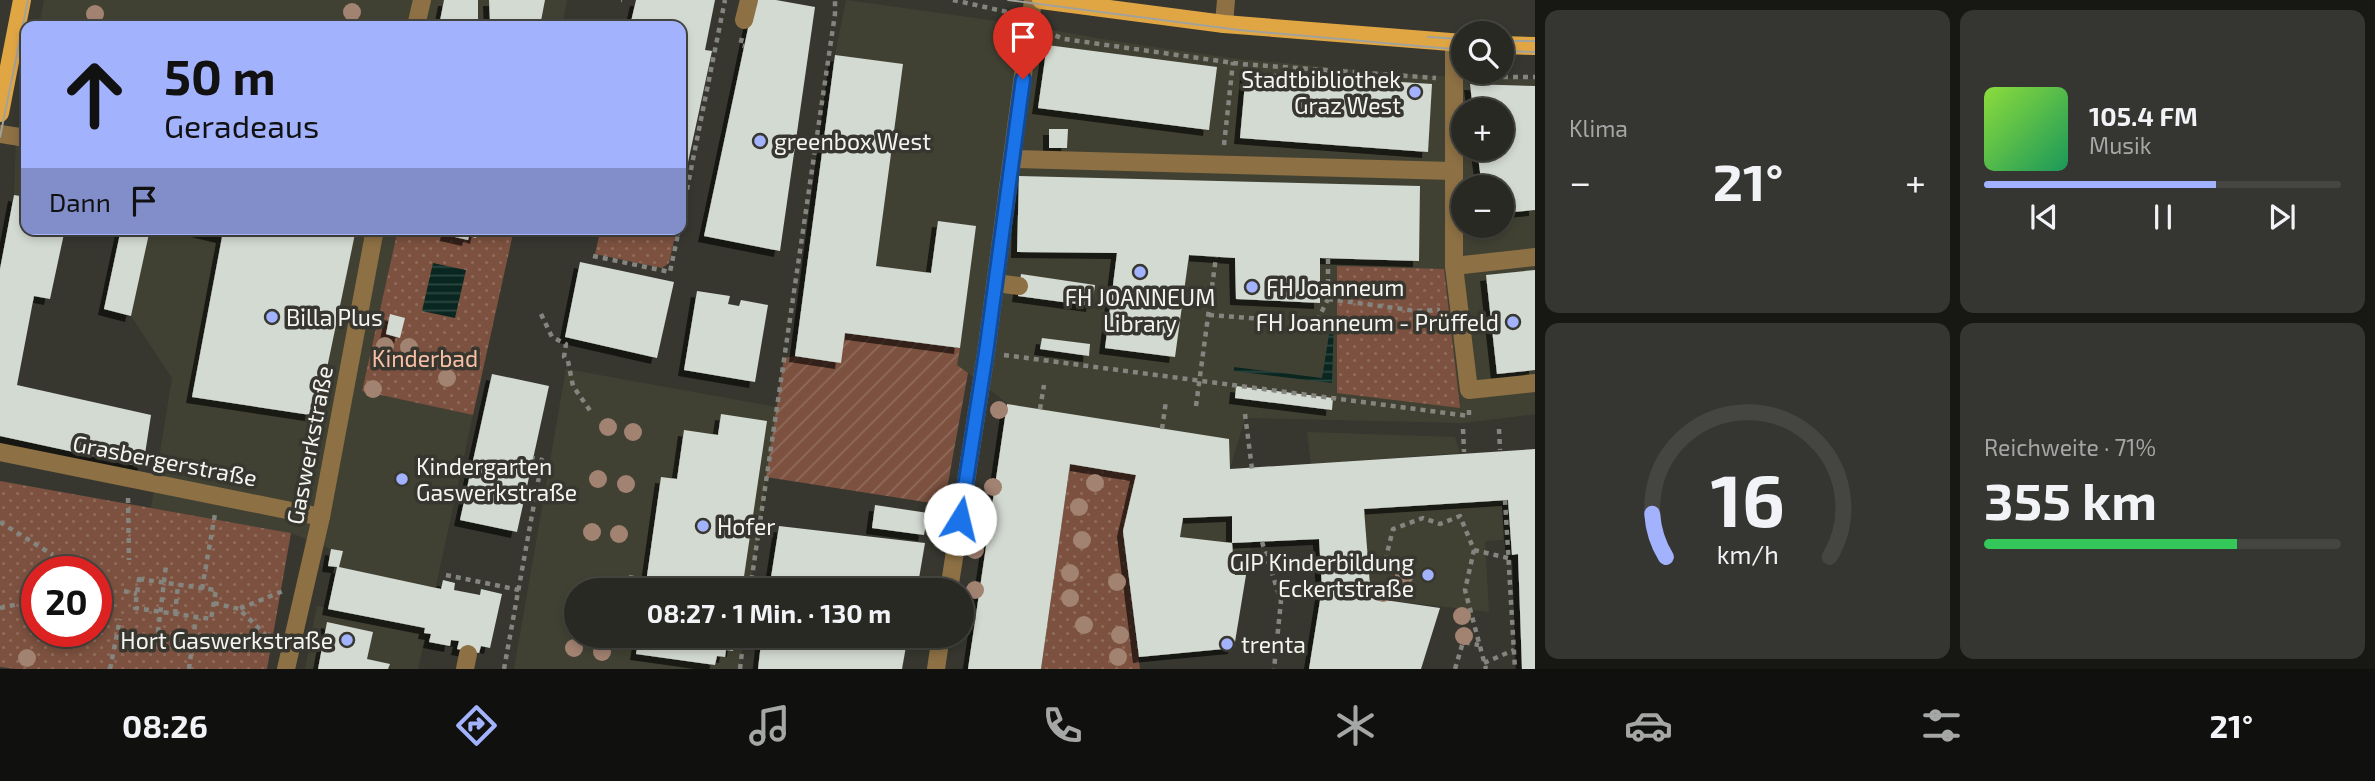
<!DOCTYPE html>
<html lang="de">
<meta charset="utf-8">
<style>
:root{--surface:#292924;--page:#353531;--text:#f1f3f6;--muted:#a5a6a6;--line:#454541;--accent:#a2b2fd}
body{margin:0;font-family:"Exo 2",sans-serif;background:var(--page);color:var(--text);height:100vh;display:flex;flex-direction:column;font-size:26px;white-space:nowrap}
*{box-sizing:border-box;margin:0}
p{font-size:23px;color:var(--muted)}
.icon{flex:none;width:38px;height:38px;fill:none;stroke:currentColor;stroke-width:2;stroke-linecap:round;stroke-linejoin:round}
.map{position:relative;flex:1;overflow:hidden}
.drawer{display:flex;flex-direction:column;gap:10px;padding:10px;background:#171714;width:840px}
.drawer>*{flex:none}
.hud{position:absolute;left:21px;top:21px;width:665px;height:214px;border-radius:14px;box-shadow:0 4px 10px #0003,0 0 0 2px var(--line);background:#a2b2fd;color:#111;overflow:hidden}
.tools{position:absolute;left:1451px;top:21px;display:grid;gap:14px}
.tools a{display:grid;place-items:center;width:63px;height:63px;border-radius:50%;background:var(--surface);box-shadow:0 4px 10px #0003,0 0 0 2px var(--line);font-size:35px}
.speed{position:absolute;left:21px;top:556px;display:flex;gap:14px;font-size:35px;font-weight:700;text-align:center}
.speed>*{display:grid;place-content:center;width:91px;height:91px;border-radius:50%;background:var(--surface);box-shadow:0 4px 10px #0003,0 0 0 2px var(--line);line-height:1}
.speed .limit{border:10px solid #d22;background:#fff;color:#111}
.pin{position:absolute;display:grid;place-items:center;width:60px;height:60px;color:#fff;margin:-72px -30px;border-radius:50% 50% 50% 0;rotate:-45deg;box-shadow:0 0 7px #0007}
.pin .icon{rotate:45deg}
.me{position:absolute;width:77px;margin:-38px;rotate:9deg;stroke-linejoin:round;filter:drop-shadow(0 0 5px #0008)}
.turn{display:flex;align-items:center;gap:24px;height:147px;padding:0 28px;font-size:32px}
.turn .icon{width:91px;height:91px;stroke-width:2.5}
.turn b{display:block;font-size:49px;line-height:60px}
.then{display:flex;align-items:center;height:66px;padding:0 28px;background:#0003;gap:14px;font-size:26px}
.big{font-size:52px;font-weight:700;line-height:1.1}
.drawer .card{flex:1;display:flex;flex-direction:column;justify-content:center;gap:10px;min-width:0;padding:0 24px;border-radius:14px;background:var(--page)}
.drawer .dial{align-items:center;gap:0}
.dial svg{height:182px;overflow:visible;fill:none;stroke:var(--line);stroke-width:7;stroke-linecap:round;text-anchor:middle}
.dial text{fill:var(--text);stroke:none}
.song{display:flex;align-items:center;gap:21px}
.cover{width:84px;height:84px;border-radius:10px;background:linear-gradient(135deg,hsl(90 70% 55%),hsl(150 70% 35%))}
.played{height:7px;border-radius:4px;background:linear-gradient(90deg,var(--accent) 65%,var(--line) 65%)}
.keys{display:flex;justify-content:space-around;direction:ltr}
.heat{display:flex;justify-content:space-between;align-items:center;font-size:38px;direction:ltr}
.charge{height:10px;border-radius:5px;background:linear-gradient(90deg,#34c759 71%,var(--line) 0)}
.drawer .tiles{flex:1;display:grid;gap:10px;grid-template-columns:repeat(2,1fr)}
.trip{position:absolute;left:564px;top:578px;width:410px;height:70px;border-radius:35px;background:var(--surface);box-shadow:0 4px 10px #0003,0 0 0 2px var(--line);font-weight:700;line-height:70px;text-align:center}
.tab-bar{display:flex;height:112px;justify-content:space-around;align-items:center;background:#10100e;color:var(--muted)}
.tab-bar .icon{width:49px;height:49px}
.tab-bar .on{color:var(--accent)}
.tab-bar b{font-size:32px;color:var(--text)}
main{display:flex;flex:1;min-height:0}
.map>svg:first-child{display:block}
.built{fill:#414133;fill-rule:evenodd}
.grass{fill:url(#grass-dots);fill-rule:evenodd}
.garden{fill:url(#garden-furrows)}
.water{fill:url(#water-rules)}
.building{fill:#d3dad2;filter:url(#shadow)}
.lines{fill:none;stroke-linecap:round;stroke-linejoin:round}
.path{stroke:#85857f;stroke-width:4.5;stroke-dasharray:5 5;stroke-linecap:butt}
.minor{stroke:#8d7044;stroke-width:18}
.major{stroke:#e1a644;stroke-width:18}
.tram{stroke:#a2a29c;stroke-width:2}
.tree{fill:#a28271}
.route-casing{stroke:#114b97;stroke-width:18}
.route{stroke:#1a73e8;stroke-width:12}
.poi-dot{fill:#a2b2fd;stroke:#373730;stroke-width:2.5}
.labels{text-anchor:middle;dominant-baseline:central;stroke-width:7;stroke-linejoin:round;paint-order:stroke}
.poi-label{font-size:23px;fill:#f4f5f0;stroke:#373730;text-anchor:start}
.park-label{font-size:23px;fill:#f9bfa6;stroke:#373730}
.street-label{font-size:23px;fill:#f4f5f0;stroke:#373730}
</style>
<main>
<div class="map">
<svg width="1535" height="669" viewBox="0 0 1535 669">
<defs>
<pattern id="grass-dots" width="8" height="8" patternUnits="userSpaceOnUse" patternTransform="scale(1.75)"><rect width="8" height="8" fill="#7c513f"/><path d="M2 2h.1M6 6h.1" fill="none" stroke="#8f6b5b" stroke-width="1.8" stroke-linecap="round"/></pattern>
<pattern id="garden-furrows" width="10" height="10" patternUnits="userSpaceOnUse" patternTransform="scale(1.75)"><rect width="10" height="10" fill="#7c513f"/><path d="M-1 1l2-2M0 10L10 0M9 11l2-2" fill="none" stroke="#8f6b5b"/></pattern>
<pattern id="water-rules" width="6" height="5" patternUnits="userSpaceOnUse" patternTransform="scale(1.75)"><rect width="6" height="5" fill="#092720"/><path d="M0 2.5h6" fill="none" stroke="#2d4741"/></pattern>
<filter id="shadow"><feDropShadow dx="-6" dy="6" stdDeviation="0" flood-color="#0009"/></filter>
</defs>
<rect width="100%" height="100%" fill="#373730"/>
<g class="built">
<polygon points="44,0 567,0 562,26 39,26"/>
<path d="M846,0L1004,22L1120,42L1238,59L1428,76L1535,79V414L1464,423L1245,418L1230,469L1232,543L1252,542L1246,575L1132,590L1070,464L1041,669H968L1007,403L957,365L959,348L841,363L795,356L835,55ZM1463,110H1502V149H1463ZM1463,187H1502V226H1463Z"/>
<polygon points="26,91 26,197 14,195 16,137"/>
<polygon points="121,229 398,229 362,391 473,415 418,669 305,669 317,606 328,608 337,567 328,566 331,549 291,533 151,508 172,378 131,316 104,309"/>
<polygon points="566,369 777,407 750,590 576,590 576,635 744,635 740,669 514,669"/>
<polygon points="1307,432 1455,437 1460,453 1311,464"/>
<polygon points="1502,500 1503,540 1485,541 1489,612 1371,598 1364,509"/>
</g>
<g class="grass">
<polygon points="398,229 514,229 473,415 362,391"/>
<polygon points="627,229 642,229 675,236 669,263 662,268 595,254 600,232 625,237"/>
<polygon points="1337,266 1444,269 1460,408 1337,393"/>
<polygon points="1070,464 1136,475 1123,531 1140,669 1041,669"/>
<path d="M0,481L291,533L267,669H16L0,667ZM96,572V632H37V572Z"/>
</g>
<polygon class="garden" points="845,333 960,348 957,365 968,373 944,505 766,477 784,358 795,356 840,362"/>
<g class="water">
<polygon points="433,263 466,270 455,318 422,311"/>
<polygon points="1332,316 1334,317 1332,383 1234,371 1234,367 1322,378"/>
</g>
<g class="building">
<polygon points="444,0 478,0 478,20 490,22 489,0 545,0 540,26 439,26"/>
<polygon points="636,0 715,0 705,50 712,51 682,190 681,26 630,26"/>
<polygon points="754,0 776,0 815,7 780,251 704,236"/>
<polygon points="1047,45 1217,67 1209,130 1038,108"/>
<polygon points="835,55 903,64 876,266 931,273 938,221 976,226 960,348 845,333 841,363 795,356"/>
<polygon points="1246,72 1432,84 1428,152 1240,138"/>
<polygon points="1470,84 1535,86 1535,210 1502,213 1502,187 1482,187 1477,149 1502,149 1502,110 1473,110"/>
<polygon points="1049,129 1068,129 1067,148 1049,148"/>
<polygon points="1019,176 1420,186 1419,261 1320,258 1320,303 1236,299 1235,258 1189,255 1175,357 1105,348 1117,253 1017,252"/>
<polygon points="14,195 26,197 26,229 65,229 50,299 34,296 17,385 151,415 143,467 0,436 0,269"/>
<polygon points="121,229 150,229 131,316 104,309"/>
<polygon points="189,229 356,229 317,416 192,397 222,237"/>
<polygon points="447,229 478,229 476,238 469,236 468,240 446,235"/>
<polygon points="580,262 674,282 657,358 565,337"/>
<polygon points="1535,270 1535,370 1497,374 1486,275"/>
<polygon points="1021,274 1095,285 1092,306 1018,296"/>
<polygon points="697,291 730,296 728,304 739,306 741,300 768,305 755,382 684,370"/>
<polygon points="390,314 405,318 400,338 386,334"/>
<polygon points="1042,338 1090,344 1089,356 1040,349"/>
<polygon points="492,374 549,386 517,532 460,520"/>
<polygon points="1236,386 1333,398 1332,410 1235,398"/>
<polygon points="1007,404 1229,439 1230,469 1535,449 1535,669 1522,669 1518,554 1512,555 1508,500 1364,509 1371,598 1440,608 1421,669 1309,669 1322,588 1319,539 1232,543 1232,516 1183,518 1180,537 1232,543 1235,575 1246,575 1234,648 1139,657 1123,531 1136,475 1070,464 1041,669 968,669"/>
<polygon points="721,414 767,421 742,590 645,590 661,477 677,479 684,430 718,435"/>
<polygon points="875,505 928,513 924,535 872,528"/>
<polygon points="779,526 925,543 917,590 769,590"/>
<polygon points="331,549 343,551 339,567 441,589 443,580 455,583 454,590 480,595 481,589 502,594 490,648 481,646 479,653 457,649 459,641 451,640 450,646 429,642 431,634 424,633 425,628 328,609 337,567 328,566"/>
<polygon points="327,622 373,632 367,659 390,664 388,669 318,669"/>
<polygon points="639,635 735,635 733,651 726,650 725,657 717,656 715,665 636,654"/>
<polygon points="762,635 908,635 902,669 758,669"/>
</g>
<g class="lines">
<g class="path">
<polyline points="621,0 622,0"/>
<polyline points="953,0 1012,13"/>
<polyline points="1046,32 1064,39 1241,64 1436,78"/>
<polyline points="742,38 740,45 744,46"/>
<polyline points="1473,77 1535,77"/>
<polyline points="1224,145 1233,62"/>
<polyline points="681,219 725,0"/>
<polyline points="655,229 678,234 679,229"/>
<polyline points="624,232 624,229"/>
<polyline points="593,256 670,272 678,234"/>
<polyline points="1328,259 1328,299 1417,311 1440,310"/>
<polyline points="541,314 552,337 566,344 564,357 568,361 573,386 591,412"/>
<polyline points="1209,315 1316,323 1328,299"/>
<polyline points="1004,355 1469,416 1469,408"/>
<polyline points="1196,406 1216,257"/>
<polyline points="1040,409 1044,385"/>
<polyline points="1245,414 1252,469"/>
<polyline points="1162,429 1166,401"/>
<polyline points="1463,429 1464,452"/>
<polyline points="1499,429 1500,450"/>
<polyline points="296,492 300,491 306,477"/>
<polyline points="128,498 129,560"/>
<polyline points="1505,500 1515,669"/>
<polyline points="0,522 53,555"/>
<polyline points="1262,542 1281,601 1274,669"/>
<polyline points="1474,550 1508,558"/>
<polyline points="1383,570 1393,529 1423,518 1440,524 1460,516 1474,550 1465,590 1486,669"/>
<polyline points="446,575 519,590"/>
<polyline points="629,577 646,580"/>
<polygon points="139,579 216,590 211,619 135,608"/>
<polyline points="202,589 215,514"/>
<polyline points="750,590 835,14 835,0"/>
<polyline points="124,591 137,594"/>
<polyline points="214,603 239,609"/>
<polyline points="0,608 37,600"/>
<polyline points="175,614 178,585"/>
<polyline points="158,632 166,565"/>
<polyline points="274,643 239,609 283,591"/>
<polyline points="1484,663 1514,650"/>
<polyline points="110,669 120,619"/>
<polyline points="189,669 196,617"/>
<polyline points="504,669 542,460 533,458"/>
<polyline points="740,669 744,635"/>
<polyline points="1455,669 1463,642 1479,645"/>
</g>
<g class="minor">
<polyline points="744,20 749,0"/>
<polyline points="1224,24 1226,0"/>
<polyline points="416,26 422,0"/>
<polyline points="1454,43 1454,266"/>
<polyline points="0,134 26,138"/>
<polyline points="1012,159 1453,171"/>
<polyline points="1535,257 1454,266 1469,390 1535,383"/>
<polyline points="996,283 1019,286"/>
<polyline points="0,452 321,517"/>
<polyline points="949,590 986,353 1033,0"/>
<polyline points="286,669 321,517 375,229"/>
<polyline points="465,669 468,654"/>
<polyline points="936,669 941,635"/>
</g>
<g class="major">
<polyline points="1041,0 1224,24 1463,43"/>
<polyline points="1502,45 1535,46"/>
<polyline points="0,113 22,0"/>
</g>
<g class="tram">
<polyline points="1008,0 1239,30 1463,50"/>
<polyline points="1428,37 1463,39"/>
<polyline points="1502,41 1535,41"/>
<polyline points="1502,51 1535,52"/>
<polyline points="0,137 28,0"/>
</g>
</g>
<g class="tree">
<circle cx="352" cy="12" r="9"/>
<circle cx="95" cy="14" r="9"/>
<circle cx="385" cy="346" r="9"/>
<circle cx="409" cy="347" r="9"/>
<circle cx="447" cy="378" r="9"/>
<circle cx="373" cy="389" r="9"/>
<circle cx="999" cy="410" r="9"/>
<circle cx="608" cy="427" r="9"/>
<circle cx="633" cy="432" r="9"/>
<circle cx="598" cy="479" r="9"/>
<circle cx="1095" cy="483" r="9"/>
<circle cx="626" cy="484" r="9"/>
<circle cx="993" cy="487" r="9"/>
<circle cx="1079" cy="507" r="9"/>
<circle cx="592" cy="532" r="9"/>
<circle cx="619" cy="534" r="9"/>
<circle cx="1082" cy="540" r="9"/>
<circle cx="975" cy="550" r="9"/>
<circle cx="1070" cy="573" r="9"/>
<circle cx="1404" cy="577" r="9"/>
<circle cx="1117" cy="582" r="9"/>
<circle cx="975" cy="590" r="9"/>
<circle cx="1383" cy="593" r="9"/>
<circle cx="1070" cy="598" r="9"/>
<circle cx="1462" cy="616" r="9"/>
<circle cx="1084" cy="625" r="9"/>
<circle cx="1120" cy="635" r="9"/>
<circle cx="1464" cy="636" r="9"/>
<circle cx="574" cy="648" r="9"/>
<circle cx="602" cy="652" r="9"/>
<circle cx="1118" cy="657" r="9"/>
<circle cx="27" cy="658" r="9"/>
</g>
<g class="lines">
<defs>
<polyline id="route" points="960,519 986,353 1023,79"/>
</defs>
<use href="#route" class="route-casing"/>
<use href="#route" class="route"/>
</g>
<g class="poi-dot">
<circle cx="1415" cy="92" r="7"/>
<circle cx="760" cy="141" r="7"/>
<circle cx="1140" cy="272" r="7"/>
<circle cx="1252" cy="287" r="7"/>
<circle cx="272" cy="317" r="7"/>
<circle cx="1513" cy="322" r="7"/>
<circle cx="402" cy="479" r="7"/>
<circle cx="703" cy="526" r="7"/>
<circle cx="1428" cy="575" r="7"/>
<circle cx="347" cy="640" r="7"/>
<circle cx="1227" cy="644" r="7"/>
</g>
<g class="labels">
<g class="poi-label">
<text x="1401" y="79" text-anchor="end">Stadtbibliothek<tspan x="1401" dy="26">Graz West</tspan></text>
<text x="774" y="141">greenbox West</text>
<text x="1266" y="287">FH Joanneum</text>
<text x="1140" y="297" text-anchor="middle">FH JOANNEUM<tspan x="1140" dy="26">Library</tspan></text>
<text x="286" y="317">Billa Plus</text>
<text x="1499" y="322" text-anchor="end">FH Joanneum - Prüffeld</text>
<text x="416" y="466">Kindergarten<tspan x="416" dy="26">Gaswerkstraße</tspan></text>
<text x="717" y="526">Hofer</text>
<text x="1414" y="562" text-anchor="end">GIP Kinderbildung<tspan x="1414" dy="26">Eckertstraße</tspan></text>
<text x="333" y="640" text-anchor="end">Hort Gaswerkstraße</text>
<text x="1241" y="644">trenta</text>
</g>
<g class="park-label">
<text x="425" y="358">Kinderbad</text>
</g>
<g class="street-label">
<text transform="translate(309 445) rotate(-79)">Gaswerkstraße</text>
<text transform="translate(165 460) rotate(11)">Grasbergerstraße</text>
</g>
</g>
</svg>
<div class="tools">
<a><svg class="icon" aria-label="search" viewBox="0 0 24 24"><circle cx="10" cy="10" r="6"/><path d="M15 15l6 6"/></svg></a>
<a>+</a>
<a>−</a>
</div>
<div class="speed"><div class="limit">20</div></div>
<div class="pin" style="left:1023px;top:79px;background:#d93025"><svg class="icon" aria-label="arrive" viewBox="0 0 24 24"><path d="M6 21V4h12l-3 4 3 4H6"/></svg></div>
<svg class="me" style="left:960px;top:519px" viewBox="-20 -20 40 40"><circle r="19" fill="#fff"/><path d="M0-13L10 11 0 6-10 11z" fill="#1a73e8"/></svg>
<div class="trip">08:27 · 1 Min. · 130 m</div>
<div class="hud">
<div class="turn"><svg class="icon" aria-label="ahead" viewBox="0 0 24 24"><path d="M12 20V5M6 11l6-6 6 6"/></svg><div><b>50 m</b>Geradeaus</div></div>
<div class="then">Dann<svg class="icon" aria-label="arrive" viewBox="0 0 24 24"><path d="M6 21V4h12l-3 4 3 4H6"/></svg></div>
</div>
</div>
<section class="drawer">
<div class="tiles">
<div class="card"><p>Klima</p>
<div class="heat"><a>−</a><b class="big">21°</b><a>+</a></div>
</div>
<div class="card">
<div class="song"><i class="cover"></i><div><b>105.4 FM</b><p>Musik</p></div></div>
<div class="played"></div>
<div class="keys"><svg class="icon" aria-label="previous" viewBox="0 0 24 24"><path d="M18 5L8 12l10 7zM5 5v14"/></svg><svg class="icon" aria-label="pause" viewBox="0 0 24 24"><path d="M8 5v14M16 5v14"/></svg><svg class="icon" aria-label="next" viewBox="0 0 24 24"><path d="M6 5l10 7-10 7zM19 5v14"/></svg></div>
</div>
<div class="card dial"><svg viewBox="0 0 100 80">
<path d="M14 69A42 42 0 1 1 86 69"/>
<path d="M14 69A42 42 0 0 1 8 50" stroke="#a2b2fd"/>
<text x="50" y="56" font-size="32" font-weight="700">16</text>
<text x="50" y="72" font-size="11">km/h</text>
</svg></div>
<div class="card"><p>Reichweite · 71%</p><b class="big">355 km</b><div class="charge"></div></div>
</div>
</section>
</main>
<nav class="tab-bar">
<b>08:26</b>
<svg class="icon on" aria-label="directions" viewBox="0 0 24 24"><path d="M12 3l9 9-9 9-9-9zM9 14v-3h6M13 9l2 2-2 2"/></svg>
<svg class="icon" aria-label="music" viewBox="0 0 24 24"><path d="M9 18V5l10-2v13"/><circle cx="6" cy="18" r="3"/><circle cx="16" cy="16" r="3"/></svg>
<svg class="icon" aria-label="phone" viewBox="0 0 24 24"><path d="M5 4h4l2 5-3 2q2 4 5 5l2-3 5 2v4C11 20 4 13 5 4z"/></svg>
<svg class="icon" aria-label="climate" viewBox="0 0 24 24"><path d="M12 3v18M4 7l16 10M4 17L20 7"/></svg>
<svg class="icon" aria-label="car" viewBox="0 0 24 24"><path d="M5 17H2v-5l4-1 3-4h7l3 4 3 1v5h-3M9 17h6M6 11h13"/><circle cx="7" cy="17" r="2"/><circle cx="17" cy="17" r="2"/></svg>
<svg class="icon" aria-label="filters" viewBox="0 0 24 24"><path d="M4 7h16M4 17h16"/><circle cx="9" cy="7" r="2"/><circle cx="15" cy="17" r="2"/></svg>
<b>21°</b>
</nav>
